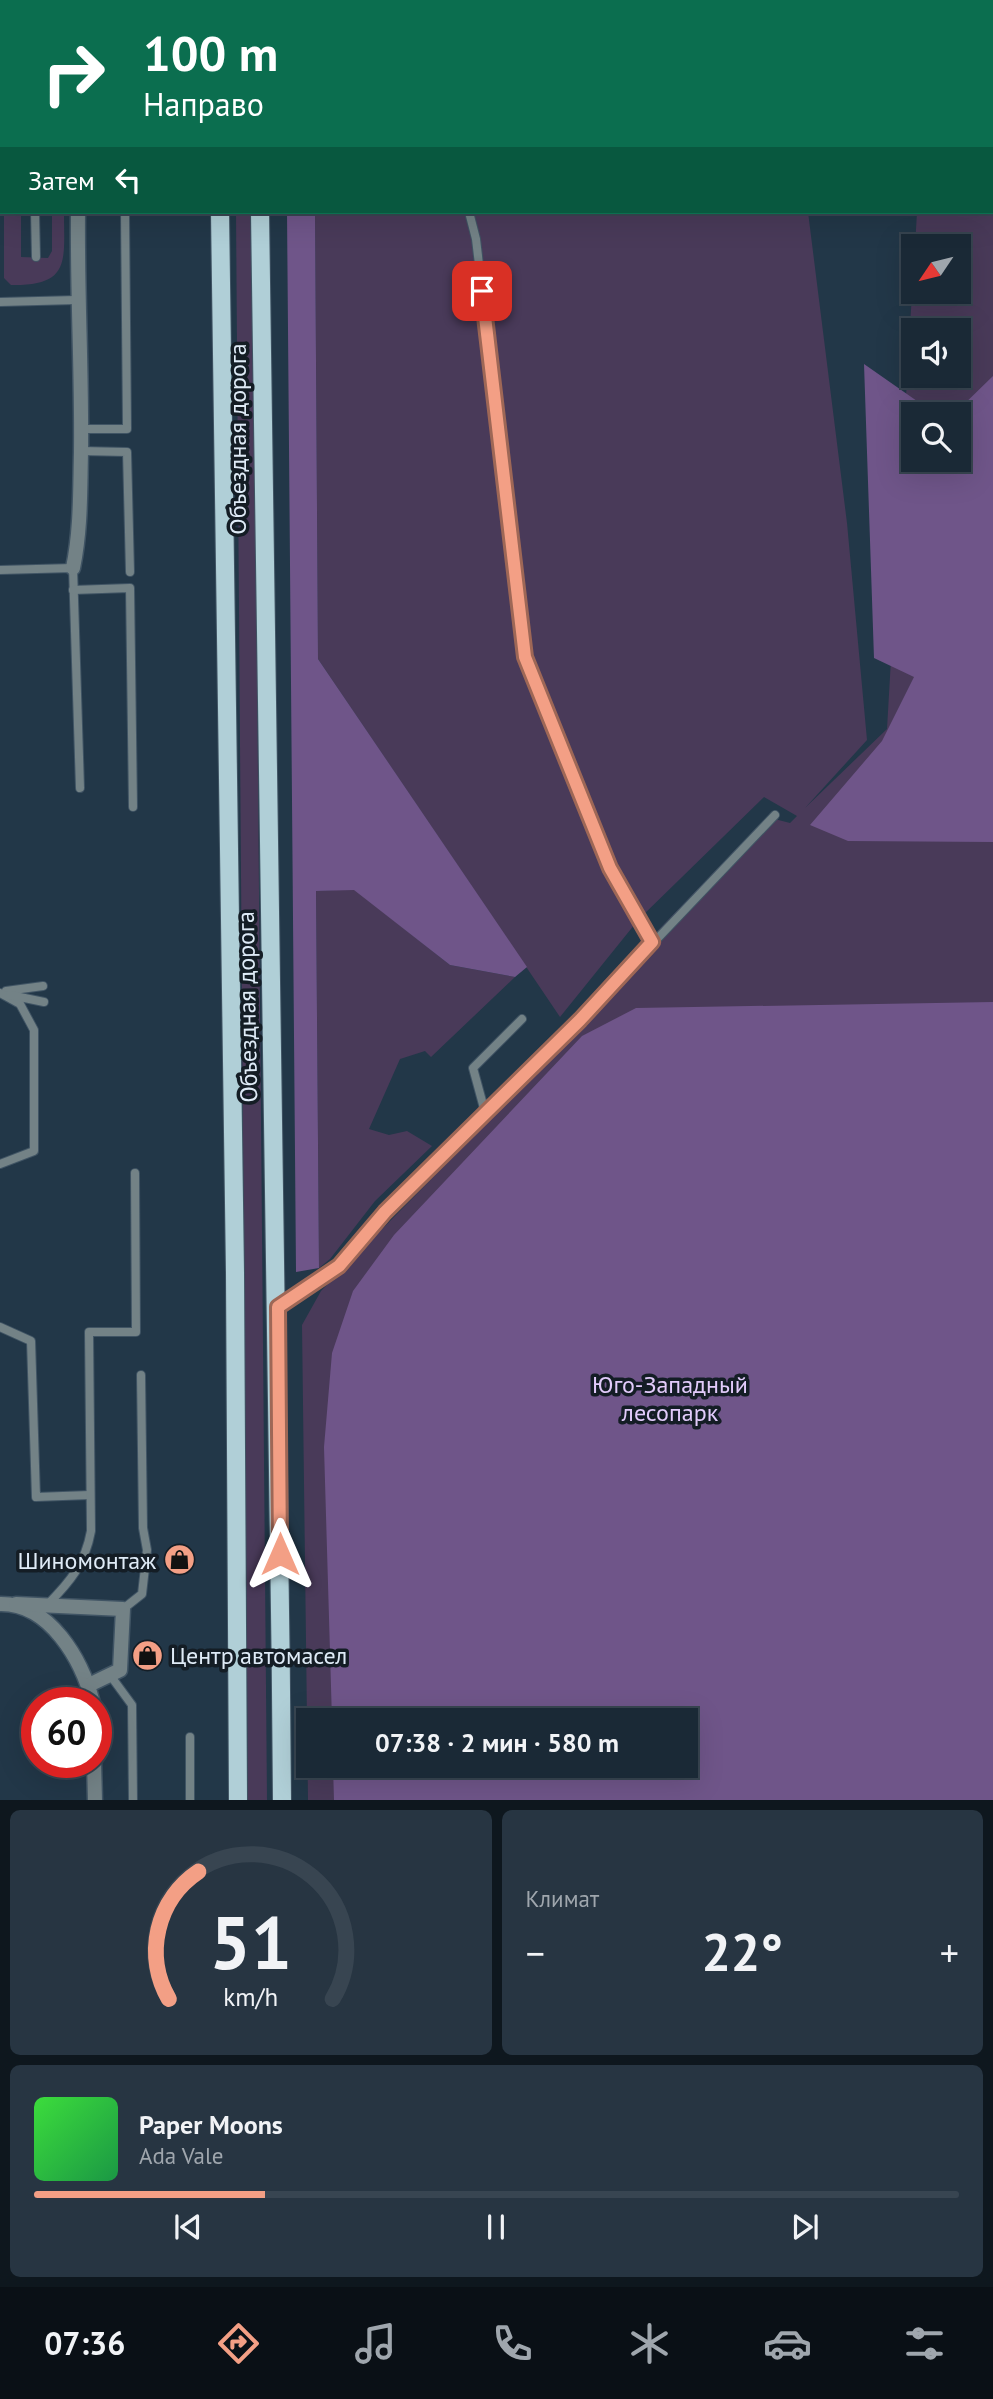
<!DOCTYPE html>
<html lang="ru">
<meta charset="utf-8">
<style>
:root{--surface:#1a2936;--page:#273542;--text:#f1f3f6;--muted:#9fa6ad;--line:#384551;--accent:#f39f85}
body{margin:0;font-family:"PT Sans",sans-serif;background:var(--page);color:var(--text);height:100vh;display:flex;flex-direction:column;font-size:26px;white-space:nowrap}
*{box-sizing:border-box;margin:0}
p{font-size:23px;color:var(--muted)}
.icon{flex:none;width:38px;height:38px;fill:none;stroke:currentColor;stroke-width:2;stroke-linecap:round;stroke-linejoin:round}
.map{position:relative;height:1800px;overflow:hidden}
.panel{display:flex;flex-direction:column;gap:10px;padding:10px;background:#0e171e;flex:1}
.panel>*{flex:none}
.top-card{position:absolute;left:0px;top:0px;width:994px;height:214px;box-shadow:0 7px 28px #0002,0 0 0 2px var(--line);background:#0b6e4f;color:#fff;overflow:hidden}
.needle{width:46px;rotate:235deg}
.tools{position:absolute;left:901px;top:234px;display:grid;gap:14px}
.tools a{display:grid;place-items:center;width:70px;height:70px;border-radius:0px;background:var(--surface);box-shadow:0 7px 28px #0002,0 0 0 2px var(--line);font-size:35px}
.speed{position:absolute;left:21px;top:1687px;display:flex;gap:14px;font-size:35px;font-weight:700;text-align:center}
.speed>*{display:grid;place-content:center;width:91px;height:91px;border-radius:50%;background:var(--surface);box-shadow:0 7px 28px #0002,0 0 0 2px var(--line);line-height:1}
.speed .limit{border:10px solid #d22;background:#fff;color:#111}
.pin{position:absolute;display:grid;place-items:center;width:60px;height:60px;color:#fff;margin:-30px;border-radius:14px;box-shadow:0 4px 10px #0006}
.me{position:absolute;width:77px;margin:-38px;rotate:0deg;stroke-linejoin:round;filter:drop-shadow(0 0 5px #0008)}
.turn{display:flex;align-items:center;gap:24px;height:147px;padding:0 28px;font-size:32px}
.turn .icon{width:91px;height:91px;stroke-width:2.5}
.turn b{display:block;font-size:49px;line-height:60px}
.then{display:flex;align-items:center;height:66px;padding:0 28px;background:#0003;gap:14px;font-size:26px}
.big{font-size:52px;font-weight:700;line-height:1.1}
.panel .card{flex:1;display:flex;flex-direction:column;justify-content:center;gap:10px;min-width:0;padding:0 24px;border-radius:10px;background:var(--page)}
.panel .dial{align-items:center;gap:0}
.dial svg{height:182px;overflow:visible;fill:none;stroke:var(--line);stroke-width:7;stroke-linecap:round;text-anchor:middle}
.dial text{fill:var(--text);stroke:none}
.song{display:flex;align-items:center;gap:21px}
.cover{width:84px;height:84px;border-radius:10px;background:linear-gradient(135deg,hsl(120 70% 55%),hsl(140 70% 35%))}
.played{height:7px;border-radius:4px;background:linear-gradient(90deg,var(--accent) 25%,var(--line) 25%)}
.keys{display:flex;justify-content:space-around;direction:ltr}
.heat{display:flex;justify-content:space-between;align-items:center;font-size:38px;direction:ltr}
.panel .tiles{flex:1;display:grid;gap:10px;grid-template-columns:1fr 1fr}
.card:last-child{grid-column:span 2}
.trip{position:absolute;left:296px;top:1708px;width:402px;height:70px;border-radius:0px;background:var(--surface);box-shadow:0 7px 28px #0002,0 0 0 2px var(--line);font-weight:700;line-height:70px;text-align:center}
.menu{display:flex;height:112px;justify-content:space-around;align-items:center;background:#0a1016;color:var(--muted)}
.menu .icon{width:49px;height:49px}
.menu .selected{color:var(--accent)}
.menu b{font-size:32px;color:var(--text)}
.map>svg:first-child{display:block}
.green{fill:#493a59;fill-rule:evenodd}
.forest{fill:#6f5589}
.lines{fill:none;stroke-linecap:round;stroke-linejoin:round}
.lane-casing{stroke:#405464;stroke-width:10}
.street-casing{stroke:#405464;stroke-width:17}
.primary-casing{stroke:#405464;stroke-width:20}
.lane{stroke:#738286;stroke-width:8}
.street{stroke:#738286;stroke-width:14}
.primary{stroke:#b0cfd7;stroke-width:18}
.route-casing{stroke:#9e6756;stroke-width:18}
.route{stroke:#f39f85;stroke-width:12}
.labels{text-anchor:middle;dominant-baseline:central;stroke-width:7;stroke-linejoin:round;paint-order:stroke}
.street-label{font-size:24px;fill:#dfebf7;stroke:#141d25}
.park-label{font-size:24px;fill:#e2cbfb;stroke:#141d25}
.poi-label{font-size:24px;fill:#dfebf7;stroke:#141d25;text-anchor:end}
</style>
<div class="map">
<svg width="993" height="1801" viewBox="0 0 993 1801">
<rect width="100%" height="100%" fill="#223748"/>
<g class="green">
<polygon points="0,0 48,0 2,2 0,82"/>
<path d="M876,0H993V1800H308L302,1325L321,1291L610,998L598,993L767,817L790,823L797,816L764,797L639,919L560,1017L318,659L315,212H808L847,523L867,740L805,808L887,729L913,275L914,292H959V247H915L917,212H992V2ZM914,331H959V376H914ZM914,415H959V460H914ZM308,1720H686V1766H308Z"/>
<path d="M4,212H21V257L48,258L52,251V212H64C64,261 71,286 11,285L4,278Z"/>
<polygon points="236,212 253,212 267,1801 248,1800"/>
<polygon points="354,889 450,965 515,977 431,1057 425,1051 400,1059 369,1129 389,1135 407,1131 432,1146 375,1201 330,1259 319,1268 316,891"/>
</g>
<g class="forest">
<polygon points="287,212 315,212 318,659 527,967 515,977 450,965 354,890 316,891 319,1268 296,1272"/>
<polygon points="864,364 937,415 914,415 914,460 959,460 959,415 953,415 993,376 993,842 848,841 810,825 882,741 914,677 874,658"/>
<polygon points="993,1002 993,1800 334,1800 333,1766 686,1766 686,1720 332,1720 324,1447 332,1353 353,1291 394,1235 582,1036 636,1008"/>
</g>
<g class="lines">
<defs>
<g id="lane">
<polyline points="122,0 122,2"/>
<polyline points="327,0 327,2"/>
<polyline points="565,2 565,0"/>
<polyline points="725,2 726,0"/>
<polyline points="0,91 2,91"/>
<polyline points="35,212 36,257"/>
<polyline points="469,212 476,239 525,657 610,868 652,942"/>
<polyline points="0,302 76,300"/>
<polyline points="81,429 127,429 125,212"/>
<polyline points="81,451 127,452 130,572"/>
<polyline points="0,570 73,568 80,788"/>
<polyline points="73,590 130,588 133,807"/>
<polyline points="6,991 43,986"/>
<polyline points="0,993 20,1004 34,1030 34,1151 0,1164"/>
<polyline points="10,995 44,1002"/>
<polyline points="485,1112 580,1020 775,815"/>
<polyline points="278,1307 339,1266 385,1212 485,1112 473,1068 522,1019"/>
<polyline points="0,1327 31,1341 36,1497 90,1495"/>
<path d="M47,1605C70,1582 85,1564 91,1531L89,1332H136L135,1173"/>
<polyline points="123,1609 142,1594 147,1550 143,1528 141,1375"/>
<polyline points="110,1675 132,1705 133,1801"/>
<polyline points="190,1801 190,1737"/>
</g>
<g id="street">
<polyline points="79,0 79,2"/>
<path d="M73,568C81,529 80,491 81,452C82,372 77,292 78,212"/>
<path d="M0,1604C50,1603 82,1660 93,1703"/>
<polyline points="16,1604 123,1609 120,1670 89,1685"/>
<polyline points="94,1762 95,1801"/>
</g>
<g id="primary">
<polyline points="217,0 217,2"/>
<polyline points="258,0 258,2"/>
<polyline points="220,212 235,1273 238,1801"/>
<path d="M260,212C264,741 278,1271 282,1801"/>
</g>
</defs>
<use href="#lane" class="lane-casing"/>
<use href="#street" class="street-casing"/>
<use href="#primary" class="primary-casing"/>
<use href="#lane" class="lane"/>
<use href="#street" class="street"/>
<use href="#primary" class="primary"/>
</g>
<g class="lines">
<defs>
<polyline id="route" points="280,1554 278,1307 339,1266 385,1212 580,1020 652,942 610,868 525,657 482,291"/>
</defs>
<use href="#route" class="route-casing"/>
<use href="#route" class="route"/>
</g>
<defs>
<symbol id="shop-disc" viewBox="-11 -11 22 22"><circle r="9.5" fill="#f39f85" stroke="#141d25"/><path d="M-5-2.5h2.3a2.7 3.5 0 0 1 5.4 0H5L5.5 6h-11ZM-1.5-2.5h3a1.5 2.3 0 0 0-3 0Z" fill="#111"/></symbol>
</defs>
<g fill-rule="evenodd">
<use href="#shop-disc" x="162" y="1542" width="35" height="35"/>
<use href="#shop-disc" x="130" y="1638" width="35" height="35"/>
</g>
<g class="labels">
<g class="street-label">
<text transform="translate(237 439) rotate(-90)">Объездная дорога</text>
<text transform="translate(247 1007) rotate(-91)">Объездная дорога</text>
</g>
<g class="park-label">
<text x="670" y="1384">Юго-Западный<tspan x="670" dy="28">лесопарк</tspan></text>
</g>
<g class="poi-label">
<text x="156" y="1560">Шиномонтаж</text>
<text x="170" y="1655" text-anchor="start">Центр автомасел</text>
</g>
</g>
</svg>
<div class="tools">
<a><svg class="needle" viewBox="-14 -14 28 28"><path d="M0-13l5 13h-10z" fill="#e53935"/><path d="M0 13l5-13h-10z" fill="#9fa6ad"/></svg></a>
<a><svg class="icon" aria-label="sound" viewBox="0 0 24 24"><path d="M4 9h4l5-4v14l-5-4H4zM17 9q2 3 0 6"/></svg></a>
<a><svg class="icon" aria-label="search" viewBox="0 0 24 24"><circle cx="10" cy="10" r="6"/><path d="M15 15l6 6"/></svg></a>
</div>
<div class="speed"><div class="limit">60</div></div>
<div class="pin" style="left:482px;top:291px;background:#d93025"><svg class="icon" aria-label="arrive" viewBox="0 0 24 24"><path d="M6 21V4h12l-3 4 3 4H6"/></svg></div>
<svg class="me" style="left:280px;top:1554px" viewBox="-20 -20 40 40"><path d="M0-17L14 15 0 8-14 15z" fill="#f39f85" stroke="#fff" stroke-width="4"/></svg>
<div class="trip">07:38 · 2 мин · 580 m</div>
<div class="top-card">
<div class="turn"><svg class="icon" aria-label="right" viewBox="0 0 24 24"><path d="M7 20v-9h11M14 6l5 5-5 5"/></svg><div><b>100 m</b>Направо</div></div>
<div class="then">Затем<svg class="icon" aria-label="left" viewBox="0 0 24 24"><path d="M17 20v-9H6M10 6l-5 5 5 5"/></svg></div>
</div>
</div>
<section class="panel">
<div class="tiles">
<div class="card dial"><svg viewBox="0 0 100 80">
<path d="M14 69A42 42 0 1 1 86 69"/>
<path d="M14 69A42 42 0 0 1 27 13" stroke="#f39f85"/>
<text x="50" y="56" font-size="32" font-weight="700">51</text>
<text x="50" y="72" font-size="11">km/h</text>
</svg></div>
<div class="card"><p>Климат</p>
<div class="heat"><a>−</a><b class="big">22°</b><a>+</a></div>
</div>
<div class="card">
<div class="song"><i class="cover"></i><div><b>Paper Moons</b><p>Ada Vale</p></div></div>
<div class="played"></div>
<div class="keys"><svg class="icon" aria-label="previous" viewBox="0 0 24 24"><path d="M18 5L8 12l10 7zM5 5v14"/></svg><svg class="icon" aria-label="pause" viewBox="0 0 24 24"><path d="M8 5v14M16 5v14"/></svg><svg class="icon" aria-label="next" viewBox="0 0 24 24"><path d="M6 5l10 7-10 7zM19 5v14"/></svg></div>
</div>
</div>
</section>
<nav class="menu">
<b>07:36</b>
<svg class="icon selected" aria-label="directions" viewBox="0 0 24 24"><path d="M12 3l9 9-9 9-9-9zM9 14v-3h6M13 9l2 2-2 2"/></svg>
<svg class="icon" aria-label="music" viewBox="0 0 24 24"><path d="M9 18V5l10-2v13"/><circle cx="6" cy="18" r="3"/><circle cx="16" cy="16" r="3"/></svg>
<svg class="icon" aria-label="phone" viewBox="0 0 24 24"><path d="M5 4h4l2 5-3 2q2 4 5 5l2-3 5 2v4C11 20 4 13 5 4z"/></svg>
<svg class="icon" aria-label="climate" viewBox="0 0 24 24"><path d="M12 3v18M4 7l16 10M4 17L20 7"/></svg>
<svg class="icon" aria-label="car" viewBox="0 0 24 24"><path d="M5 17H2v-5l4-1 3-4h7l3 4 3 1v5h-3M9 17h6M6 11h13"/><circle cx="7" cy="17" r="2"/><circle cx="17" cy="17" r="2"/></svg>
<svg class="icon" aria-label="filters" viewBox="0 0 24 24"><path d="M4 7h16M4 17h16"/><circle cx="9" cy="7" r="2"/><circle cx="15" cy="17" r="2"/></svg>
</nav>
